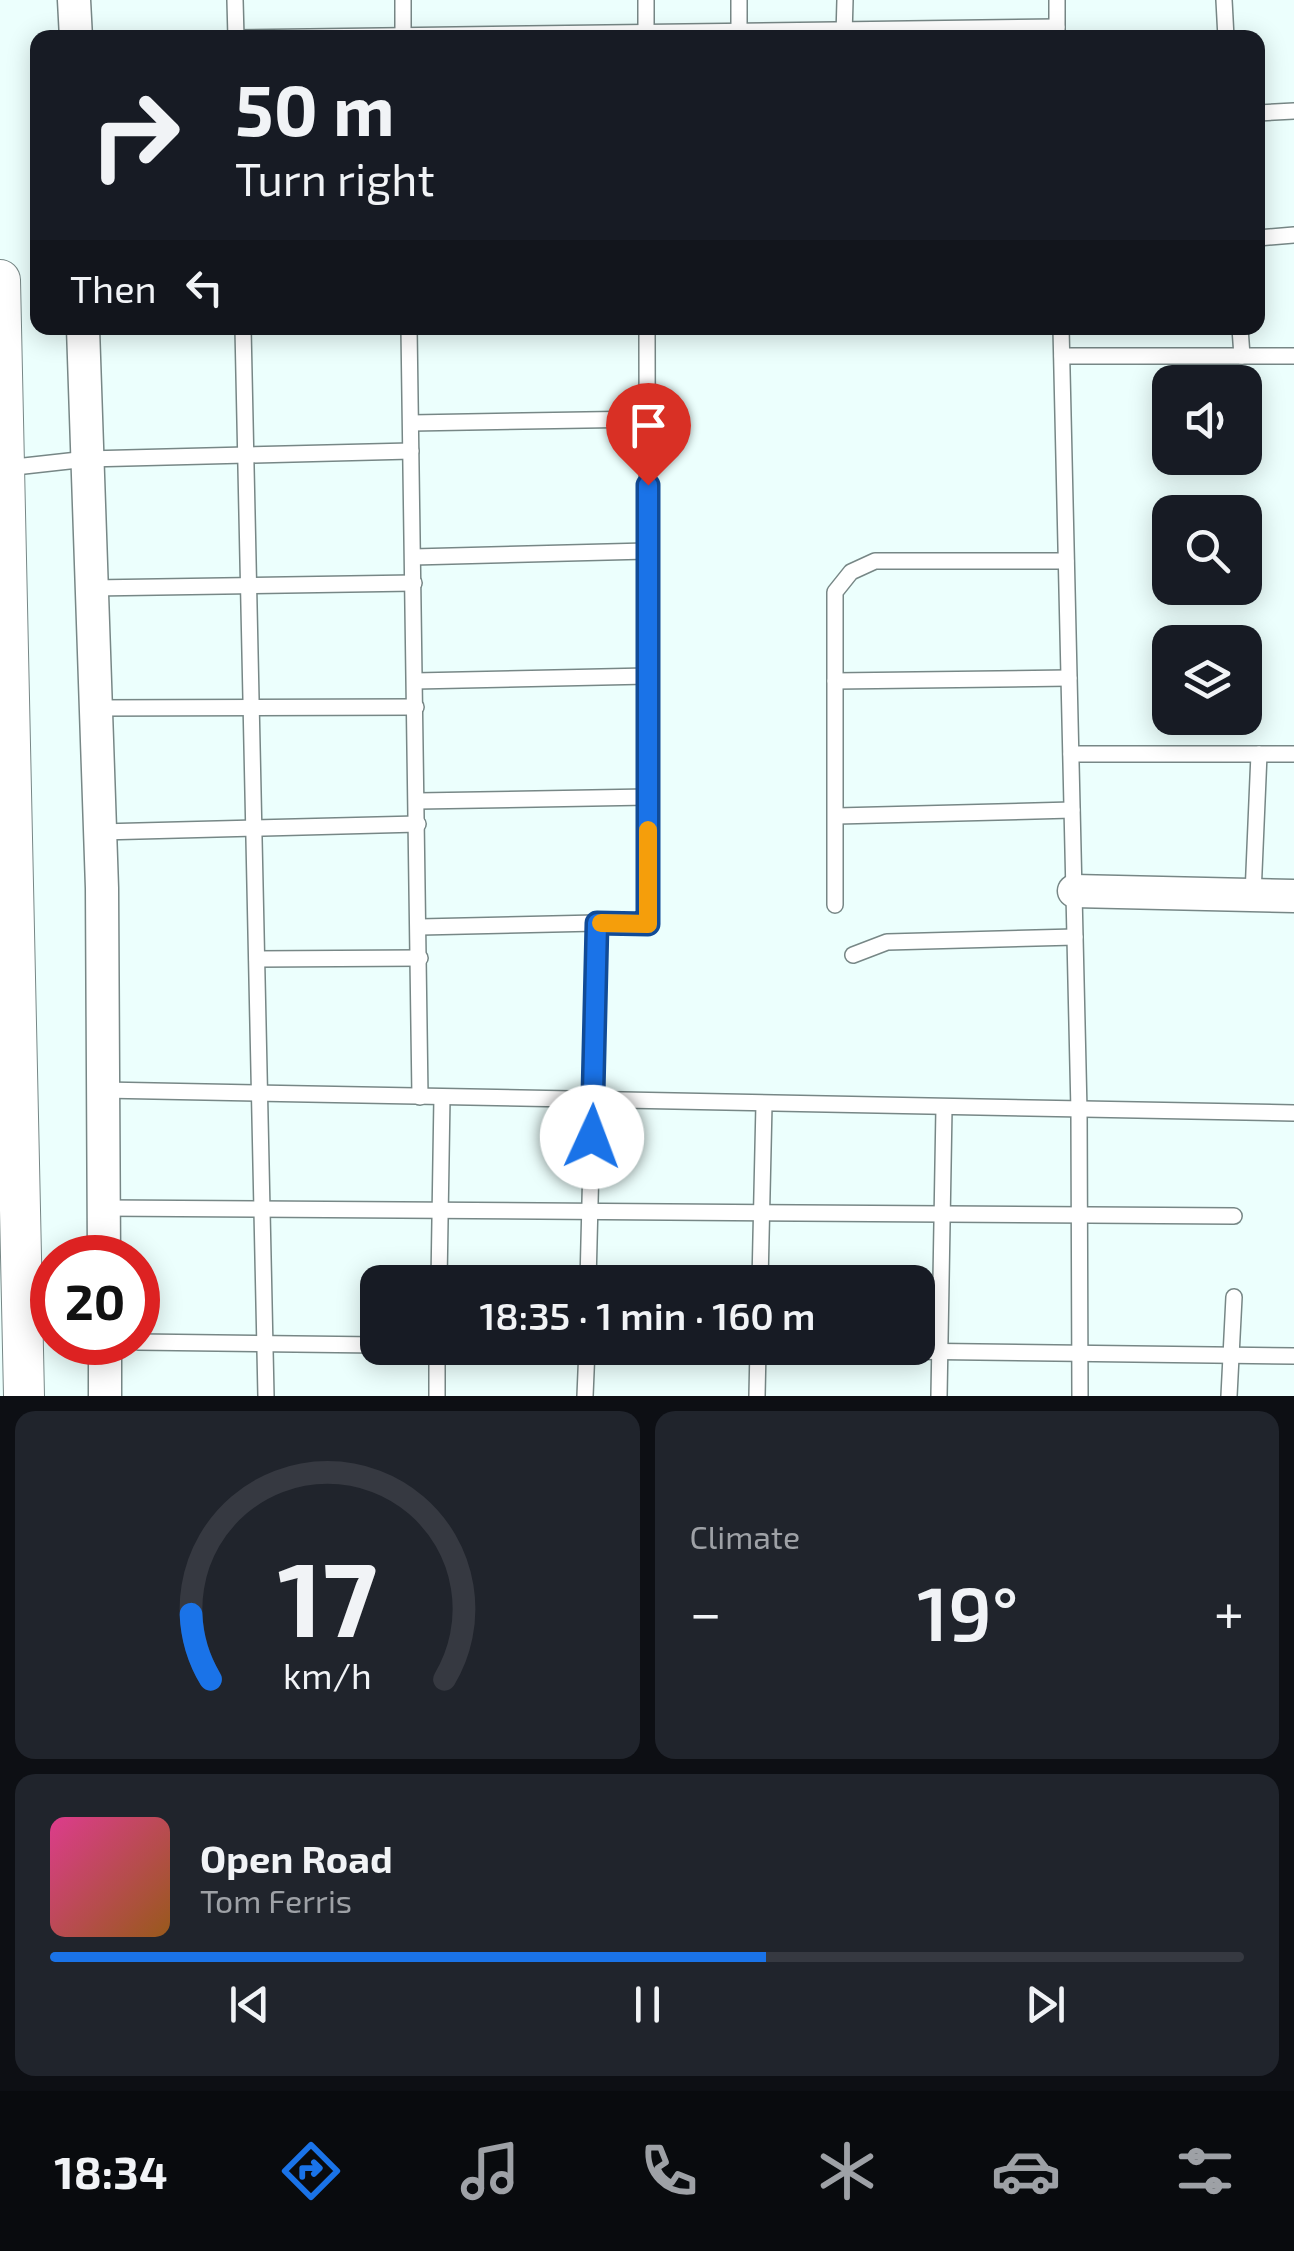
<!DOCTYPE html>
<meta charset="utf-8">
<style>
:root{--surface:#171b24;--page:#20242c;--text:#f1f3f6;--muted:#9ea1a6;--line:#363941;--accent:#1a73e8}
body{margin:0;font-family:"Exo 2",sans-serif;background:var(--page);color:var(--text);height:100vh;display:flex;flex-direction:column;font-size:38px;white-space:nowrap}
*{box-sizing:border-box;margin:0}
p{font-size:32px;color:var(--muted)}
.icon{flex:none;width:55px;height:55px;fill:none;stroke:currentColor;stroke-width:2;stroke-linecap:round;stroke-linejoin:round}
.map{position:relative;height:1396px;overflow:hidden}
.sheet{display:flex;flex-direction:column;gap:15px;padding:15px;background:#0d0f14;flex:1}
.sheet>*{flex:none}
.hud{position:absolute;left:30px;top:30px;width:1235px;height:305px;border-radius:20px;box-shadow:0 5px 25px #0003;background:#171b24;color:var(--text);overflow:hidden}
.fabs{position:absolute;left:1152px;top:365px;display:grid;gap:20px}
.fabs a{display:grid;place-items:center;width:110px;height:110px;border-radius:20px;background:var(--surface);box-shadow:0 5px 25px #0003;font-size:50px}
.speed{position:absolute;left:30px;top:1235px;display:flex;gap:20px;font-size:50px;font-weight:700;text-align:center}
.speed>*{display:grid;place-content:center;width:130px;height:130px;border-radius:50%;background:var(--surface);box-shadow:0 5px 25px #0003;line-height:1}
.speed .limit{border:15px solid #d22;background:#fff;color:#111}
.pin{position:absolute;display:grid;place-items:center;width:85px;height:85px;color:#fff;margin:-102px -42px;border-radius:50% 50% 50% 0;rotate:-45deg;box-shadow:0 0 10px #0007}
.pin .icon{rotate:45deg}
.me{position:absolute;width:110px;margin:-55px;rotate:2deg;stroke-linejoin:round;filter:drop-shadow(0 0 8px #0008)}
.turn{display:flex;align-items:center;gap:35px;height:210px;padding:0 40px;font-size:45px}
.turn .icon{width:130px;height:130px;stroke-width:2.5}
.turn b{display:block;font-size:70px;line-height:85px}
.then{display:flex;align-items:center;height:95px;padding:0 40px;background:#0003;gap:20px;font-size:38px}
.big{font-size:75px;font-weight:600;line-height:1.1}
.sheet .widget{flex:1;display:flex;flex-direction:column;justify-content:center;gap:15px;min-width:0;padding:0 35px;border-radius:20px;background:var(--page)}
.sheet .dial{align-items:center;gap:0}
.dial svg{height:260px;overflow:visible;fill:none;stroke:var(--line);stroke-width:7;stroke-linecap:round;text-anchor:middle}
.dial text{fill:var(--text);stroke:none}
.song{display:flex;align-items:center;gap:30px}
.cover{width:120px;height:120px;border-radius:15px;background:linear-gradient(135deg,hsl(330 70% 55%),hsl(30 70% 35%))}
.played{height:10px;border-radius:5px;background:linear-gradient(90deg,var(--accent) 60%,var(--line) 60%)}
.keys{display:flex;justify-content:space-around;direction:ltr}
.heat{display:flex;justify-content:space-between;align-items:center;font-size:55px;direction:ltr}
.sheet .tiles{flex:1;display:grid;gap:15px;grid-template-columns:1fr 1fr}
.widget:last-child{grid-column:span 2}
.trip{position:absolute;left:360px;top:1265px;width:575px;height:100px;border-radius:20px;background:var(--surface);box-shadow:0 5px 25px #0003;font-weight:600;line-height:100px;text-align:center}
.dock{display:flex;height:160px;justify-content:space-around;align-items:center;background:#090b0e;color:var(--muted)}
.dock .icon{width:70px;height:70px}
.dock .current{color:var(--accent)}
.dock b{font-size:45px;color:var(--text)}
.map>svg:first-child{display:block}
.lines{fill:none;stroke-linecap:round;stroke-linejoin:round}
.service-casing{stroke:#778786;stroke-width:18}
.minor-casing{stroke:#778786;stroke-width:35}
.tertiary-casing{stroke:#778786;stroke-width:42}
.service{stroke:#fff;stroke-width:15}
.minor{stroke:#fff;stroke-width:32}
.tertiary{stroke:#fff;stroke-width:40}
.route-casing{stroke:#114b97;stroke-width:25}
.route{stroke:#1a73e8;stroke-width:18}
.slow{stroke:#f59e0b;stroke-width:18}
</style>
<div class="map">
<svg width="1294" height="1396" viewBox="0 0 1294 1396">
<rect width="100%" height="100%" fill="#ecfffd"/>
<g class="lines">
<defs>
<g id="service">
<polyline points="235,0 236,38"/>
<polyline points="403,0 403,38"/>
<polyline points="646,0 646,38"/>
<polyline points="739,0 739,36"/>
<polyline points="1057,0 1057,38"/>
<polyline points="1224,0 1226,38"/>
<polyline points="844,36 845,0"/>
<polyline points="234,38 1057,27"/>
<polyline points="1258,113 1294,111"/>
<polyline points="1258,238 1294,235"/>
<polyline points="243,328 266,1396"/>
<polyline points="409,328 420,1097"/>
<polyline points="1061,328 1079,1111 1080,1396"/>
<polyline points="1240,328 1242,356"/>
<polyline points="1062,356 1294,356"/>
<polyline points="411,423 647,419"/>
<polyline points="6,468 87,459 411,451"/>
<polyline points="413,557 647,551"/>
<polyline points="92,588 414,583"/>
<polyline points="415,681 648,676"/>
<polyline points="835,681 1069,678"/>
<polyline points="96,708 416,707"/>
<polyline points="1071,754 1294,754"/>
<polyline points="418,801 648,797"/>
<polyline points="837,816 1072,810"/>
<polyline points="100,832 418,824"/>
<polyline points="1253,895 1259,754"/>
<polyline points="835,905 835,592 851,572 875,561 1066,561"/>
<polyline points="420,927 597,923"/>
<polyline points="853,955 887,942 1075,937"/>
<polyline points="257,959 420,958"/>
<polyline points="103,1090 1294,1113"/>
<polyline points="104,1208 1234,1216"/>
<polyline points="439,1282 442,1097"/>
<polyline points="588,1282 597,923 648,923 647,328"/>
<polyline points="760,1282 764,1104"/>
<polyline points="138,1342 378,1345"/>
<polyline points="659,1348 1294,1356"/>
<polyline points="437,1396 437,1348"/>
<polyline points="585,1396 587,1348"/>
<polyline points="757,1396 758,1348"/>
<polyline points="939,1396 944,1108"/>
<polyline points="1229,1396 1234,1297"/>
</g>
<g id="minor">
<polyline points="74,0 76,38"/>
<polyline points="83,328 102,888 104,1258"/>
<polyline points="1074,891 1294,896"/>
<polyline points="105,1342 105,1396"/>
</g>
<polyline id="tertiary" points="0,280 24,1396"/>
</defs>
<use href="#service" class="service-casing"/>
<use href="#minor" class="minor-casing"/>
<use href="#tertiary" class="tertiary-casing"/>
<use href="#service" class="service"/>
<use href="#minor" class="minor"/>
<use href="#tertiary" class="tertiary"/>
</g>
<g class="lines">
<defs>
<polyline id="route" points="592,1137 597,923 648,924 648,485"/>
</defs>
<use href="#route" class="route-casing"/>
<use href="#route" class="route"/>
<polyline class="slow" points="601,923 648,924 648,830"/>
</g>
</svg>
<div class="fabs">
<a><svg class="icon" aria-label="sound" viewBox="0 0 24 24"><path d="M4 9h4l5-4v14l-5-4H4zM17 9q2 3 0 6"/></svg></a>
<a><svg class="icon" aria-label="search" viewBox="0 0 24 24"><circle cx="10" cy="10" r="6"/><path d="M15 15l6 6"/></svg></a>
<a><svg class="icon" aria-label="layers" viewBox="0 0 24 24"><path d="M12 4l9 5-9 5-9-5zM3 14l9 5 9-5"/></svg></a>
</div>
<div class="speed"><div class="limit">20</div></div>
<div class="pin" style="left:648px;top:485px;background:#d93025"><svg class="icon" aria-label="arrive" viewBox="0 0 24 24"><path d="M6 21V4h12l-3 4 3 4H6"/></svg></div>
<svg class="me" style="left:592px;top:1137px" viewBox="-20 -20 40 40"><circle r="19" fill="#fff"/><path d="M0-13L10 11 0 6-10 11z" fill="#1a73e8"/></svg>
<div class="trip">18:35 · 1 min · 160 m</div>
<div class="hud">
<div class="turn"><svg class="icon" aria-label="right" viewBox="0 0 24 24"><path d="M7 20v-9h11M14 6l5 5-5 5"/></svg><div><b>50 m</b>Turn right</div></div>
<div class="then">Then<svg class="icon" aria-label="left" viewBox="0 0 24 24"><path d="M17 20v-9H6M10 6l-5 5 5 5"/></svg></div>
</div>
</div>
<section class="sheet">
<div class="tiles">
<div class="widget dial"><svg viewBox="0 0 100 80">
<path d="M14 69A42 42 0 1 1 86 69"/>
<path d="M14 69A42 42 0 0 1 8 49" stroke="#1a73e8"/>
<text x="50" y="56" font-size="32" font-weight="700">17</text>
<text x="50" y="72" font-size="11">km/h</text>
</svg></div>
<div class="widget"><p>Climate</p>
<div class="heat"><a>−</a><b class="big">19°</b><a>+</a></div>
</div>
<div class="widget">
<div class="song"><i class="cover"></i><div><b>Open Road</b><p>Tom Ferris</p></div></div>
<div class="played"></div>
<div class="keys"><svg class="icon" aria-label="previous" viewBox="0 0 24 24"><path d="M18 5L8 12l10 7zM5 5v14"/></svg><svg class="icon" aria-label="pause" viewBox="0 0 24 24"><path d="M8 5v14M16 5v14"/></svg><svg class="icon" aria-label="next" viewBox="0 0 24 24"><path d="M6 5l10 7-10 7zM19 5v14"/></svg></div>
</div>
</div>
</section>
<nav class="dock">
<b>18:34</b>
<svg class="icon current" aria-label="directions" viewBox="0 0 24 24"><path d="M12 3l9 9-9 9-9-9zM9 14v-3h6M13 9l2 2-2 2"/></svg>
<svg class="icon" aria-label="music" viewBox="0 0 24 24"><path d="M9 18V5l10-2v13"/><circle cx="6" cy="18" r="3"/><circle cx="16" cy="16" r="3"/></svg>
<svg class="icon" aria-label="phone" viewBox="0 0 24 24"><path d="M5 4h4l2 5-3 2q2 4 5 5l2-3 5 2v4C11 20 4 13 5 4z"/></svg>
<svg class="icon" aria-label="climate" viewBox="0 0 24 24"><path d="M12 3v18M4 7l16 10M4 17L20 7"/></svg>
<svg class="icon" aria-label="car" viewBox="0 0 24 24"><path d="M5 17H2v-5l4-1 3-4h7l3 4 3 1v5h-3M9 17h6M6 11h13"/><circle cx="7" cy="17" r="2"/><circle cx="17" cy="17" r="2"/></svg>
<svg class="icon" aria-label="filters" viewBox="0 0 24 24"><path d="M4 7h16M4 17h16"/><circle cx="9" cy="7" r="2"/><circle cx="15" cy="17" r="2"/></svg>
</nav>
